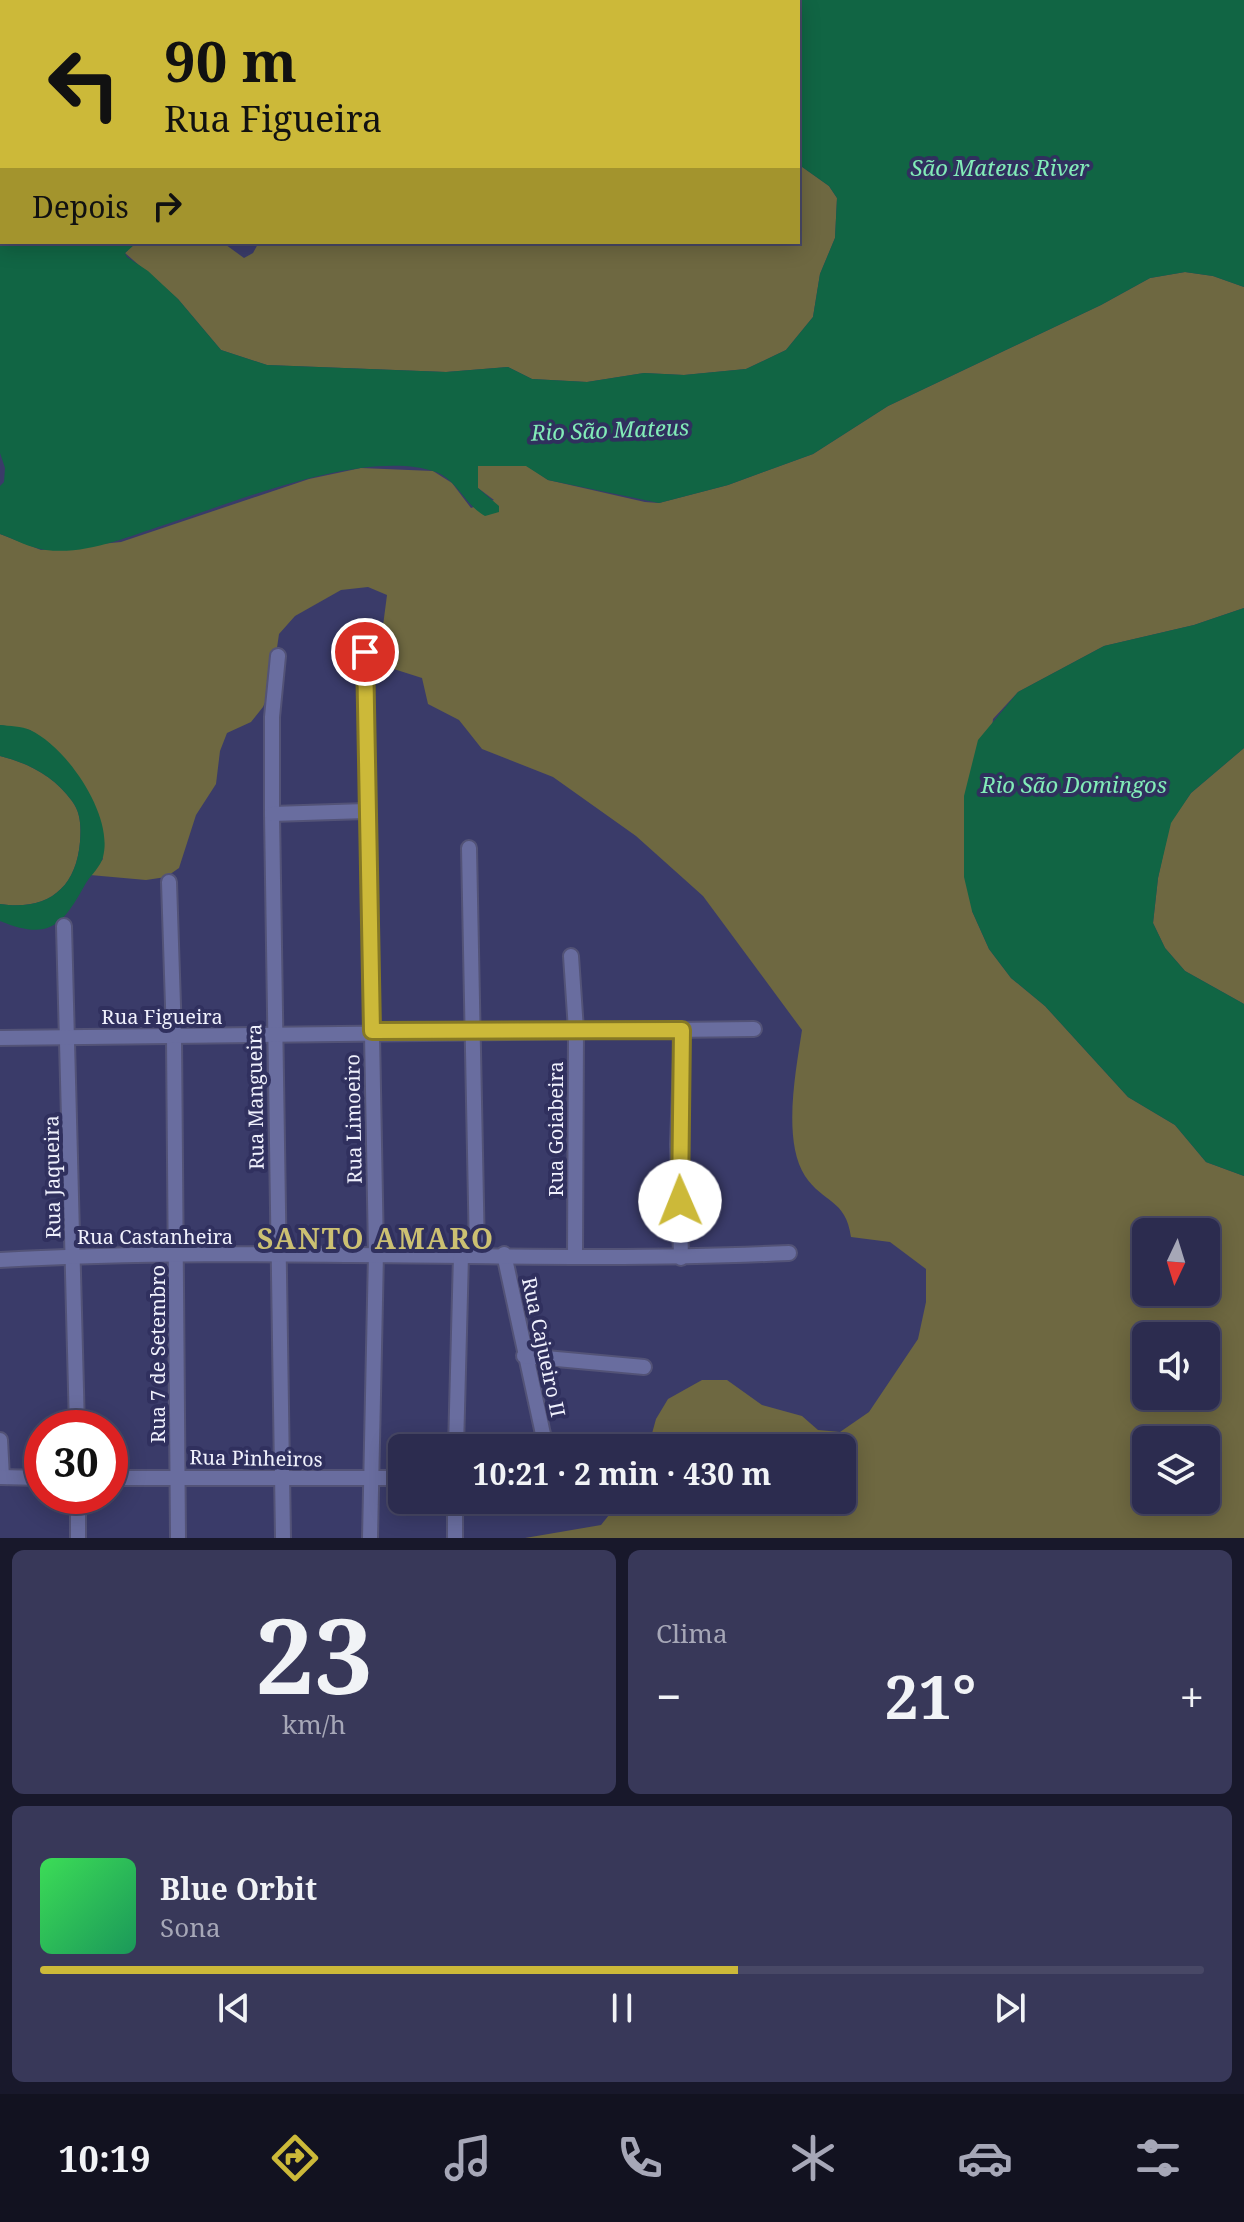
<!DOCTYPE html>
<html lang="pt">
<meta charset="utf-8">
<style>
:root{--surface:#2c2c4f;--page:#383859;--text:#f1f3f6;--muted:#a6a7b7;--line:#484866;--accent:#ccb939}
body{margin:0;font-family:"Noto Serif",serif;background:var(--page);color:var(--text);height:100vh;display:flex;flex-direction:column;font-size:30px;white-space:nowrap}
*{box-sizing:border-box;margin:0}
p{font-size:26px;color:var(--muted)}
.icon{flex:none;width:44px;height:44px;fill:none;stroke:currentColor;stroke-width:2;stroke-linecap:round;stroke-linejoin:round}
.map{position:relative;height:1538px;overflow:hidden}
.details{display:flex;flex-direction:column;gap:12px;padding:12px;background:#18182b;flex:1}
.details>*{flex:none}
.hud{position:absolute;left:0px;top:0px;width:800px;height:244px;box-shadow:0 4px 20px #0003,0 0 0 2px var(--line);background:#ccb939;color:#111;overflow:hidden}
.needle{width:52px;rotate:184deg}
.buttons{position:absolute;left:1132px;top:1218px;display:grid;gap:16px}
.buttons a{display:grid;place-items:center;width:88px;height:88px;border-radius:12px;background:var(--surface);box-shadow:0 4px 20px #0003,0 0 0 2px var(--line);font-size:40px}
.speed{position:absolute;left:24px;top:1410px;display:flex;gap:16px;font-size:40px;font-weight:700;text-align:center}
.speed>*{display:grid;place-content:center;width:104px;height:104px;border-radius:50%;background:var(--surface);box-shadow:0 4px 20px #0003,0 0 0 2px var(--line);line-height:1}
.speed .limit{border:12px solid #d22;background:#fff;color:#111}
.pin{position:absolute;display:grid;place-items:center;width:68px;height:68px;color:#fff;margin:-34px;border:4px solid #fff;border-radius:50%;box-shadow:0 2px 8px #0007}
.me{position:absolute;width:88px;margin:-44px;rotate:359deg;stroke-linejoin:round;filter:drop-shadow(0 0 6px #0008)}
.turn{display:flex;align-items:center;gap:28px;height:168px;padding:0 32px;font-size:36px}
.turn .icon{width:104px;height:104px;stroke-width:2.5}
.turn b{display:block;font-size:56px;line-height:68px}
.then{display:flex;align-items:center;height:76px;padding:0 32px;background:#0003;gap:16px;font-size:30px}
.big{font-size:60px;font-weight:700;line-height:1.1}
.details .widget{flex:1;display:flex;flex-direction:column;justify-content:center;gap:12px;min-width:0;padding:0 28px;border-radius:12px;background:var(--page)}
.details .dial{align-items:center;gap:0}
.dial b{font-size:104px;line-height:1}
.song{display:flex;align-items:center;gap:24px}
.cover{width:96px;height:96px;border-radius:12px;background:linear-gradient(135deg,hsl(130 70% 55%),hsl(150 70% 35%))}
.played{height:8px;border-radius:4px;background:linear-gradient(90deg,var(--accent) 60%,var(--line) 60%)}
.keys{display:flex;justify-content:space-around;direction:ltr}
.heat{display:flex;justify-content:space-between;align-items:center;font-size:44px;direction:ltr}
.details .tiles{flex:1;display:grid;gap:12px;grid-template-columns:1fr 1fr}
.widget:last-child{grid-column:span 2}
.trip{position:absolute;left:388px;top:1434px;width:468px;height:80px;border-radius:12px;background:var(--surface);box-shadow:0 4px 20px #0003,0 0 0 2px var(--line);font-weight:700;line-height:80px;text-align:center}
.tabs{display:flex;height:128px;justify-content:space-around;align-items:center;background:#121220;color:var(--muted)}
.tabs .icon{width:56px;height:56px}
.tabs .selected{color:var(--accent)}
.tabs b{font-size:36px;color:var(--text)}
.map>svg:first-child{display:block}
.green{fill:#6e6841;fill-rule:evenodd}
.water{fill:#116544;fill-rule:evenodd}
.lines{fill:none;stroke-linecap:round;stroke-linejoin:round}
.minor-casing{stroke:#535377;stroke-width:18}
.minor{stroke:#696d9f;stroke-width:14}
.route-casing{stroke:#857825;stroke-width:20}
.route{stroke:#ccb939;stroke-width:14}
.labels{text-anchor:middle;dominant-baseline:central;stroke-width:8;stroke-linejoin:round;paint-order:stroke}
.street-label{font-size:20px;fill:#eff0fc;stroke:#30305e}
.water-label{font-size:22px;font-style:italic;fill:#82ecb8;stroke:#30305e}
.district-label{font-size:28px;font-weight:bold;letter-spacing:2px;fill:#ccc072;stroke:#30305e}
</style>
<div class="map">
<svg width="1244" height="1538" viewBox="0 0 1244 1538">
<rect width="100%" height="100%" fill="#3a3b69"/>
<g class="green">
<polygon points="798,164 829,186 837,198 835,238 820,274 813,317 786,350 746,369 684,375 644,373 587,382 532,379 508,367 446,372 267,365 221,350 178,299 125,253 137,242 222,242 244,258 253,253 259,242 798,242"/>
<path d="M1185,272L1213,276L1244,287V608L1194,625L1104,646L1018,692L993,719L972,911L989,949L1011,978L1045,1006L1128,1097L1175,1125L1206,1162L1244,1176V1538H525L601,1525L621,1500H842V1448H648L656,1419L668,1399L702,1380H727L762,1405L802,1416L818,1430L840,1432L869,1412L918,1339L926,1302V1269L890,1242L851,1237C846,1199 823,1203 805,1176C782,1140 796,1070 802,1030L703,896L636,836L553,777L482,749L459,720L428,704L422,678L378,664L387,595L368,587L341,590L295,616L279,634L271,689L263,707L251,722L227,733L220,751L216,784L196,815L179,868L166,877L146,880L90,875L103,859L50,744L30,730L0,725V534L41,550L121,542L309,479L361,468L433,471L452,483L471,508L494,500L478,488L477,466H527L548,480L645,502L659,503L728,485L813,454L888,406L1101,305L1150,278ZM1146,1232H1206V1292H1146ZM1146,1336H1206V1396H1146ZM1146,1440H1206V1500H1146Z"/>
<polygon points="1244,748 1244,1004 1185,971 1165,948 1153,923 1158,878 1170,823 1191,793"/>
<path d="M0,756C28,763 54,776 72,801C81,813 81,827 80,842C76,889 47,911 0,904Z"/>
</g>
<g class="water">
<path d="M0,0H1244V287L1213,276L1185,272L1150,278L1101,305L888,406L813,454L728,485L659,503L548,480L526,466H478V488L499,506V512L485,516C465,505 457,480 436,472C365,447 233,503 164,525C127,537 86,555 46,550C30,548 14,539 0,534V486L4,482L5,468L0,453ZM2,2H798V164L829,186L837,198L835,238L820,274L813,317L786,350L746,369L684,375L644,373L587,382L532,379L508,367L446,372L267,365L221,350L178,299L148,271L127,257L125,253L137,242H2Z"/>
<polygon points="1244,608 1244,748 1191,793 1171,823 1158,878 1153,923 1165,948 1185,971 1244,1004 1244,1176 1206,1162 1175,1125 1128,1097 1045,1006 1011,978 989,949 972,911 964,877 964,796 978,740 1018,692 1104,646 1194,625"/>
<path d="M0,725C9,726 22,726 30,730C67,747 114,816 103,857C101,866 91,875 86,883C63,924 51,942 0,921V904C47,911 76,889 80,842C81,827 81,813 72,801C54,776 28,763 0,756Z"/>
</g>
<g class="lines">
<defs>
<g id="minor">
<polyline points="365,652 376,1253 370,1538"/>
<polyline points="278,656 272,717 272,814 283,1538"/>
<polyline points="272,814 366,811"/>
<polyline points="469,848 477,1254"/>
<polyline points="169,882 174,1036 178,1538"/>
<polyline points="64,926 77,1428"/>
<polyline points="571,956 576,1030 575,1255"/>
<polyline points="0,1038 754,1029"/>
<polyline points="504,1254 546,1448"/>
<polyline points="681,1258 678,1144 682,1030"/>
<path d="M0,1260C263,1245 527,1265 789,1253"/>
<polyline points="524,1356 644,1367"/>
<polyline points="0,1440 2,1477"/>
<polyline points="456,1448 461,1255"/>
<polyline points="0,1477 42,1478"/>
<polyline points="110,1478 402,1478"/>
<polyline points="78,1496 78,1538"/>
<polyline points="455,1500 455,1538"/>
</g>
</defs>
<use href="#minor" class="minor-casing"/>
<use href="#minor" class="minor"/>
</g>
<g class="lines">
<defs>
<polyline id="route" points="365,652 372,1031 682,1030 680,1201"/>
</defs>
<use href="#route" class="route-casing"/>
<use href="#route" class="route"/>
</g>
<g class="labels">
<g class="street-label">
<text x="162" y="1016">Rua Figueira</text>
<text transform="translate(255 1097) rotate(-91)">Rua Mangueira</text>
<text transform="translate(353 1119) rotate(-91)">Rua Limoeiro</text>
<text transform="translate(555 1129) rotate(-90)">Rua Goiabeira</text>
<text transform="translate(52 1177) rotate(-91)">Rua Jaqueira</text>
<text x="155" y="1236">Rua Castanheira</text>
<text transform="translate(544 1347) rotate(78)">Rua Cajueiro II</text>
<text transform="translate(157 1354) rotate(-90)">Rua 7 de Setembro</text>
<text transform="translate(256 1458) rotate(1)">Rua Pinheiros</text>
</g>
<g class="water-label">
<text x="1000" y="167">São Mateus River</text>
<text transform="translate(610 429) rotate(-2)">Rio São Mateus</text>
<text x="1074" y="784">Rio São Domingos</text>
</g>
<g class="district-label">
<text x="376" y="1238">SANTO AMARO</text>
</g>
</g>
</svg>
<div class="buttons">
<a><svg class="needle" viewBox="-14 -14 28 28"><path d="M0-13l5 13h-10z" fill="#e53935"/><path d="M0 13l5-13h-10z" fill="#a6a7b7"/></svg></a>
<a><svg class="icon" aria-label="sound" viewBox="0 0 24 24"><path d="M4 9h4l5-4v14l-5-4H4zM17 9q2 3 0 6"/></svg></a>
<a><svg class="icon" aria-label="layers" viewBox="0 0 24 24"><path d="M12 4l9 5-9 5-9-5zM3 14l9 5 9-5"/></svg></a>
</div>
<div class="speed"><div class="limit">30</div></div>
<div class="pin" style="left:365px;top:652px;background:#d93025"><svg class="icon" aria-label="arrive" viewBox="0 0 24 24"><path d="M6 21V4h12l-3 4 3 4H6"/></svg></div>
<svg class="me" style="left:680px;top:1201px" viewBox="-20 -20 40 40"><circle r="19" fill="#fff"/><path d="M0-13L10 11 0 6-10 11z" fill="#ccb939"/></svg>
<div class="trip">10:21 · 2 min · 430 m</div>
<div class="hud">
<div class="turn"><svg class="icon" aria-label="left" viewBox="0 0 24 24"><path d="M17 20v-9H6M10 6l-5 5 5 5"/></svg><div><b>90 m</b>Rua Figueira</div></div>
<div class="then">Depois<svg class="icon" aria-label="right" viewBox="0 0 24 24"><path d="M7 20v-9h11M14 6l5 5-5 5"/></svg></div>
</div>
</div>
<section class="details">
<div class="tiles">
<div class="widget dial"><b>23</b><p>km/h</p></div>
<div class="widget"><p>Clima</p>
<div class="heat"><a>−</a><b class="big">21°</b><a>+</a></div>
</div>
<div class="widget">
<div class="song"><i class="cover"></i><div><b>Blue Orbit</b><p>Sona</p></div></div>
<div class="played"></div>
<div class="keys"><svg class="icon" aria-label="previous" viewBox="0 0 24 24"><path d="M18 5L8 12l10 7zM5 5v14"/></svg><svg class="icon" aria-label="pause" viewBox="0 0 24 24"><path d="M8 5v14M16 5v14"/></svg><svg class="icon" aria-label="next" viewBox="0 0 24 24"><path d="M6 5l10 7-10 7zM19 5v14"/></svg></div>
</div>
</div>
</section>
<nav class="tabs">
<b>10:19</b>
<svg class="icon selected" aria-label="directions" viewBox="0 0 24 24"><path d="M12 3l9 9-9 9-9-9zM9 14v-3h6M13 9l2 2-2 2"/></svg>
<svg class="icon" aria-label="music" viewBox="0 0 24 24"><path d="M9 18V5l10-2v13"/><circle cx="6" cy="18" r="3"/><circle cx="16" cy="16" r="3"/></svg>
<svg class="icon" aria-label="phone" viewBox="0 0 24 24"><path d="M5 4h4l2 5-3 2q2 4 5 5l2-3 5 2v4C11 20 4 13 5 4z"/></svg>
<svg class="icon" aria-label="climate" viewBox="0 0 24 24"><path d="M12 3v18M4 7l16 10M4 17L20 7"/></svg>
<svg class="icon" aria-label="car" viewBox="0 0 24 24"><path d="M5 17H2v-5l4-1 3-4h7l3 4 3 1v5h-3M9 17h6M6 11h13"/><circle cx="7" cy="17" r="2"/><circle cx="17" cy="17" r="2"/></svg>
<svg class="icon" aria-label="filters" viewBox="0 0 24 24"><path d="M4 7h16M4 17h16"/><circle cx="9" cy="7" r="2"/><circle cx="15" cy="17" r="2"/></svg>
</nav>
